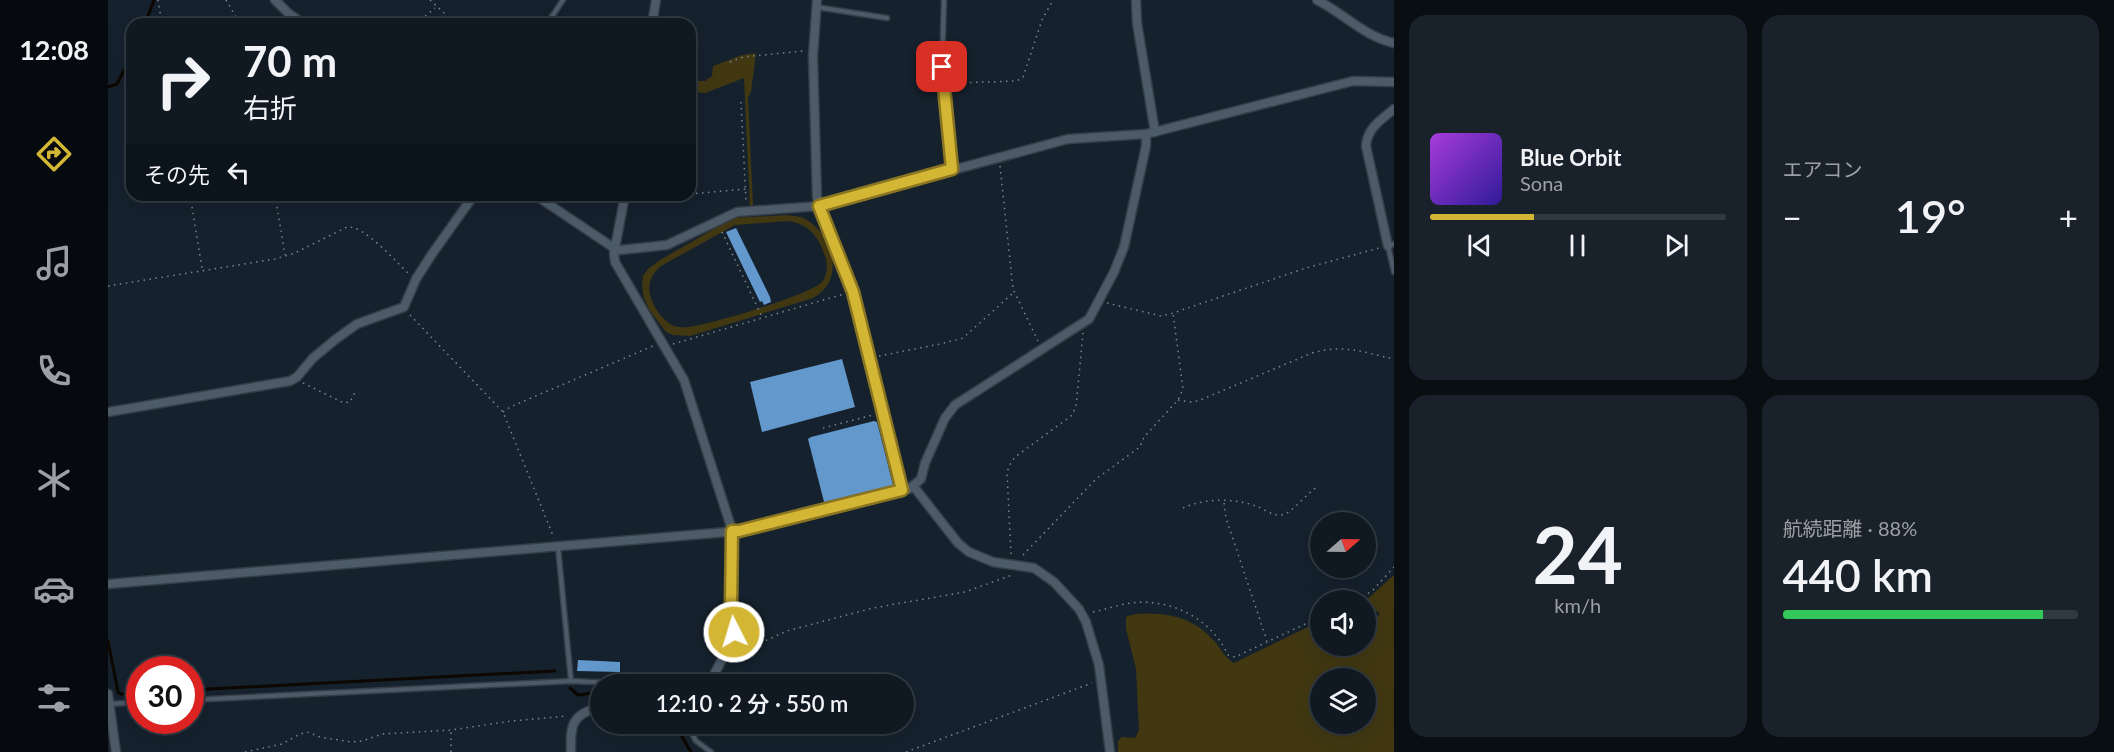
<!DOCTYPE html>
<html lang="ja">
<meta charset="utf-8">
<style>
:root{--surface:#101922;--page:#19222a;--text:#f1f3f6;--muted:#9ca0a5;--line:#303840;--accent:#d4b635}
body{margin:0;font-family:Lato,"Noto Sans JP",sans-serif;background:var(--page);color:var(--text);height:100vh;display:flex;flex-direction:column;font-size:22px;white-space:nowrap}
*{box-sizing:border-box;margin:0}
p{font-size:20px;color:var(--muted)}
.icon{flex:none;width:33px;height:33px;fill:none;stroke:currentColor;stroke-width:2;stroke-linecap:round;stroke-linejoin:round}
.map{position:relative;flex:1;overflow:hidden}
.drawer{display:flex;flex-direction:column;gap:15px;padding:15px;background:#090e13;width:720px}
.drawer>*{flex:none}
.hud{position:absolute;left:18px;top:18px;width:570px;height:183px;border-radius:18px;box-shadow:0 6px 24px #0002,0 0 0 2px var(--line);background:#101922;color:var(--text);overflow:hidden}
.needle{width:39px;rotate:70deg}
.fabs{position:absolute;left:1202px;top:512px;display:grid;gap:12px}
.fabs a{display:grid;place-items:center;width:66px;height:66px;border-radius:50%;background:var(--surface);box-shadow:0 6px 24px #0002,0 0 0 2px var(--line);font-size:30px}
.speed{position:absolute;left:18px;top:656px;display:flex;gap:12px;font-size:30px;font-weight:700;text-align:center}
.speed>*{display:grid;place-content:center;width:78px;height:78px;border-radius:50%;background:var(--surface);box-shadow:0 6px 24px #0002,0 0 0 2px var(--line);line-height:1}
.speed .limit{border:9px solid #d22;background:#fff;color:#111}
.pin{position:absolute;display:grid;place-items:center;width:51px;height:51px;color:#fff;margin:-26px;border-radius:12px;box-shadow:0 3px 9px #0006}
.me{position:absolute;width:66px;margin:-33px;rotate:355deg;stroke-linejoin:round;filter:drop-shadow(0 0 4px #0008)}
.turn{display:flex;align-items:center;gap:21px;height:126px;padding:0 18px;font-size:27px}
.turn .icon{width:78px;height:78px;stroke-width:2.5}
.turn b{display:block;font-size:42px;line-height:51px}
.then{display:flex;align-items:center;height:57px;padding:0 18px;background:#0003;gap:12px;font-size:22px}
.big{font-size:45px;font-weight:600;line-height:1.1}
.drawer .tile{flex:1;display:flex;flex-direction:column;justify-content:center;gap:9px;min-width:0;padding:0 21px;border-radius:18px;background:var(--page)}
.drawer .dial{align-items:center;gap:0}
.dial b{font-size:78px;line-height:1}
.song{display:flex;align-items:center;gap:18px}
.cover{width:72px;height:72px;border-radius:9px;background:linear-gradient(135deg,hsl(280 70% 55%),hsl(250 70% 35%))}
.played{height:6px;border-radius:3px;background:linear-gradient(90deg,var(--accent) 35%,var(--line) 35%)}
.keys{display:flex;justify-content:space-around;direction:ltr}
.heat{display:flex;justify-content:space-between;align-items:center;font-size:33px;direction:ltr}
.charge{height:9px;border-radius:4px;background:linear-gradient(90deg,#34c759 88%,var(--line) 0)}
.drawer .tiles{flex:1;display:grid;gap:15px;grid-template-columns:repeat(2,1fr)}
.trip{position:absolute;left:482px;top:674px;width:324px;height:60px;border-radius:30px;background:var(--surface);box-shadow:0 6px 24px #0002,0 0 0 2px var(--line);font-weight:600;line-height:60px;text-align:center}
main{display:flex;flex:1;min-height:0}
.tabs{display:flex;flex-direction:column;width:108px;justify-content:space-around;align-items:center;background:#060a0e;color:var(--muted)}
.tabs .icon{width:42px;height:42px}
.tabs .active{color:var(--accent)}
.tabs b{font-size:27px;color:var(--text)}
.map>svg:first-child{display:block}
.green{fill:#413812;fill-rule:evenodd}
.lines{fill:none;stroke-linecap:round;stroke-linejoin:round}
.stream{stroke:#0d0700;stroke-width:3}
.building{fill:#6398cc}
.service-casing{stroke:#353d47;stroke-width:7}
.minor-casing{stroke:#353d47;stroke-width:11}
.path{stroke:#7c8690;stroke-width:1.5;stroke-dasharray:1.5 4.5;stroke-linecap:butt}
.service{stroke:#4d5b69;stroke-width:4}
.minor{stroke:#4d5b69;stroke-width:8}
.route-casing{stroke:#8a7622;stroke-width:15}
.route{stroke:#d4b635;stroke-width:10}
</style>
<main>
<nav class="tabs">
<b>12:08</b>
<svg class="icon active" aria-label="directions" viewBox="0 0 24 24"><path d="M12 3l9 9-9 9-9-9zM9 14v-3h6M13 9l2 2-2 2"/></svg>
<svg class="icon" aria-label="music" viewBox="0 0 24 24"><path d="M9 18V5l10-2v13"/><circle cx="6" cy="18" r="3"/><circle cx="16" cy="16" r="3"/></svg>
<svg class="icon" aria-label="phone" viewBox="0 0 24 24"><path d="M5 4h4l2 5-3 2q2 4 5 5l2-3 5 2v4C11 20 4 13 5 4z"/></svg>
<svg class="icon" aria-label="climate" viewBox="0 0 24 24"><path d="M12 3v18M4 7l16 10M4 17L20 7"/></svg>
<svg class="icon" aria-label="car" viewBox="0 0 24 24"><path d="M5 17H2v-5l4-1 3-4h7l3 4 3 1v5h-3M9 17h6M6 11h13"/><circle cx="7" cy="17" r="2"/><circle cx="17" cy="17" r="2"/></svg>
<svg class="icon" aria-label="filters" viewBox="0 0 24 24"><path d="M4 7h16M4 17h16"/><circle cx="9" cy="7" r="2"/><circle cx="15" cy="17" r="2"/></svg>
</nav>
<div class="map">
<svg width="1286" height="752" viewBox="0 0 1286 752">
<rect width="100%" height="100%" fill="#15212d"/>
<g class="green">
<polygon points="648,53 643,92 640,97 645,206 642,206 636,78 597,93 584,92 586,81 597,81 604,76 605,66 634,55"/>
<path d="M679,215C685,216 692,216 697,219C726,234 738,281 705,298L582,336L565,335L558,332L542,311L536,298L534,286L535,276L540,269L552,260L625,218ZM680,221C695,223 705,230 712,244C718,256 723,270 714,282C705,294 598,326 580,327C576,328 570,327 566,326C557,322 549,312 545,303C538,289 541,276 553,266L627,225Z"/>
<path d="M1286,575V752H1010V741L1014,737L1027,738L1031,730L1028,669L1018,629V617C1029,612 1040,614 1051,614C1074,616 1092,624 1108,643C1114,651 1117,657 1126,663L1212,621V645H1257V628L1272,614L1257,601ZM1212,678H1257V723H1212Z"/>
</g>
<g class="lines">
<g class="stream">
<polyline points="37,24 46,0"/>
<polyline points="0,87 9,84 24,55"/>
<polyline points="0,641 10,692 13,694 32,693"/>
<polyline points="462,688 470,695 492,692"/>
<polyline points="82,690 447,671"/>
<polyline points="566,723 583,752"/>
</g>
</g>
<g class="building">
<polygon points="628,228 662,297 663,302 656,305 654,301 652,302 618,232"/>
<polygon points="734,359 747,407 654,432 642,382"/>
<polygon points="766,421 769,422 785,485 716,502 700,439 703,437"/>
<polygon points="470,660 512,662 512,672 469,671"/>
</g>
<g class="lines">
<defs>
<g id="service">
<polyline points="836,0 834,67 844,169"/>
<polyline points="708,7 779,18"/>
<polyline points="439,24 455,0"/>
<polyline points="1286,244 1280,246 1286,272"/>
<polyline points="450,547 463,681"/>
<polyline points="82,700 463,681 530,684"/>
<polyline points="2,704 32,702"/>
<polyline points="578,723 588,741 603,752"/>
</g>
<g id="minor">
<polyline points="167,0 180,13 196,24"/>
<polyline points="709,0 705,56 709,197 745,292 794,490"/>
<polyline points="1028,0 1029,23 1047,132"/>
<path d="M1209,0C1235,13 1257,37 1286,43"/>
<polyline points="544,24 548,0"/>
<polyline points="427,195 506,248 512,250 559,245 629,212 711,206 960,139 1038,134 1245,81 1286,82"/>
<polyline points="517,195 506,253 507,262 576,380 623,527 625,539 623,605 625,639 601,684"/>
<path d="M1280,246L1258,146C1259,128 1274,119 1286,109"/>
<polyline points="0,412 182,381 189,377 205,358 228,339 249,324 296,307 308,279 324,254 366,195"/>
<polyline points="806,487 850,543 861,552 885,562 926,568 946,582 971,609 978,622 991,665 1002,752"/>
<polyline points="0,584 631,531 801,489 813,479 817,463 837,418 847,405 981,319 1006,272 1016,247 1038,146 1038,134"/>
<polyline points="0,694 8,752"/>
<path d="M463,752C462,725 464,714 492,707"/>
</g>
</defs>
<use href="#service" class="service-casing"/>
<use href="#minor" class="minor-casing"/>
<g class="path">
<polyline points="50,0 54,24"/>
<polyline points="118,0 132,24"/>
<polyline points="322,0 348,24"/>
<polyline points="308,24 327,8"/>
<polyline points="622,62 635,57 695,51"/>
<polyline points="844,83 909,81 915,77 934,20 945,0"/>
<polyline points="633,102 638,201"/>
<polyline points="892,166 905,289 930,341"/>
<polyline points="582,194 638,189"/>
<polyline points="82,195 94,268"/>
<polyline points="167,195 177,255"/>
<polyline points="554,195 558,197 574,195"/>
<polyline points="614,232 654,317"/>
<path d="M0,286L167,259L187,253L239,227C256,225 287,261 300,273"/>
<polyline points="999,303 1053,316 1062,314 1198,268 1271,248"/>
<polyline points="302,315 395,412 446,538"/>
<polyline points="565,344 736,294"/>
<polyline points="771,356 832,344 855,338 905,293"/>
<polyline points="195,383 236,403 242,402 247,392"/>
<path d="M1070,400L1081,402L1090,401L1204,353C1236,344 1254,352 1286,359"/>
<polyline points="395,412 402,407 545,346"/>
<polyline points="715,428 765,415"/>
<polyline points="1116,503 1118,518 1159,641"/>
<path d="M1075,508C1097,498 1125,498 1148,506C1156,509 1164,516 1174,515C1183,514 1199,493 1209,487"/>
<polyline points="903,554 899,473 901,466 907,457 963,416 968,407 975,333"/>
<polyline points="915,555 988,479 1032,447 1036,437 1070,400 1075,389 1065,313"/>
<polyline points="1250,600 1265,590 1286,567"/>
<path d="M985,612C996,610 1006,606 1017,604C1058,596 1102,616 1120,655L1127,657L1212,617"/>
<polyline points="635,643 648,645 679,631 765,608 857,592 904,575"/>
<polyline points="137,752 174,744 190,735 199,732 212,737 243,742 254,741 274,734 343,730 404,721 459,716"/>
<polyline points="343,752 343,732"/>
<polyline points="798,752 984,683"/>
</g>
<use href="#service" class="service"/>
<use href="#minor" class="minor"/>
</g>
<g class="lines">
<defs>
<polyline id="route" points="626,632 623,606 624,531 631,531 794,490 745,292 711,206 844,169 834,67"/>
</defs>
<use href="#route" class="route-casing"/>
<use href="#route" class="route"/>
</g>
</svg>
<div class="fabs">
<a><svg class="needle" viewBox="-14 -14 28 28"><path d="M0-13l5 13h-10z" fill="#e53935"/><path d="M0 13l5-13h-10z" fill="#9ca0a5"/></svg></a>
<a><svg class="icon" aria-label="sound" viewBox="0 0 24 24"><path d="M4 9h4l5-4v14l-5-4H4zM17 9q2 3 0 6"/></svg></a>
<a><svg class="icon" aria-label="layers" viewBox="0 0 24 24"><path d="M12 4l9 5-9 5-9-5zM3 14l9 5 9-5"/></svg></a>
</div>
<div class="speed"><div class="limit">30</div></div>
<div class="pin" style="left:834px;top:67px;background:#d93025"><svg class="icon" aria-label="arrive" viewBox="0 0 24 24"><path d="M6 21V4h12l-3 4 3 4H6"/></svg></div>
<svg class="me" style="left:626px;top:632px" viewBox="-20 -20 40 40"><circle r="17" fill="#d4b635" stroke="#fff" stroke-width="3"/><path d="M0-11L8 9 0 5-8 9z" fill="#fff"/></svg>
<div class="trip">12:10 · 2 分 · 550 m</div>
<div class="hud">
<div class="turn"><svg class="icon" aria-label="right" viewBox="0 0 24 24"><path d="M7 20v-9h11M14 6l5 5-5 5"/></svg><div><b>70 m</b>右折</div></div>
<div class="then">その先<svg class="icon" aria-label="left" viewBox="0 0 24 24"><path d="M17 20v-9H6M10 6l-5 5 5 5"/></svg></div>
</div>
</div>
<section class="drawer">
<div class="tiles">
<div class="tile">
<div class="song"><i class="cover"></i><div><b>Blue Orbit</b><p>Sona</p></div></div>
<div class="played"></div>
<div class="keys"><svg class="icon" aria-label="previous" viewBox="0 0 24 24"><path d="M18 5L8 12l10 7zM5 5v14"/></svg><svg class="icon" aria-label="pause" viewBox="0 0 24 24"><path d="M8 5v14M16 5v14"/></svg><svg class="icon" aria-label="next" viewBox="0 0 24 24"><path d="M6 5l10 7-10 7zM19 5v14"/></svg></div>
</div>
<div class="tile"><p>エアコン</p>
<div class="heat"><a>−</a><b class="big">19°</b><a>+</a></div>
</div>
<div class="tile dial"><b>24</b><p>km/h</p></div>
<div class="tile"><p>航続距離 · 88%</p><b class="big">440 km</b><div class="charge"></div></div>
</div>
</section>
</main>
